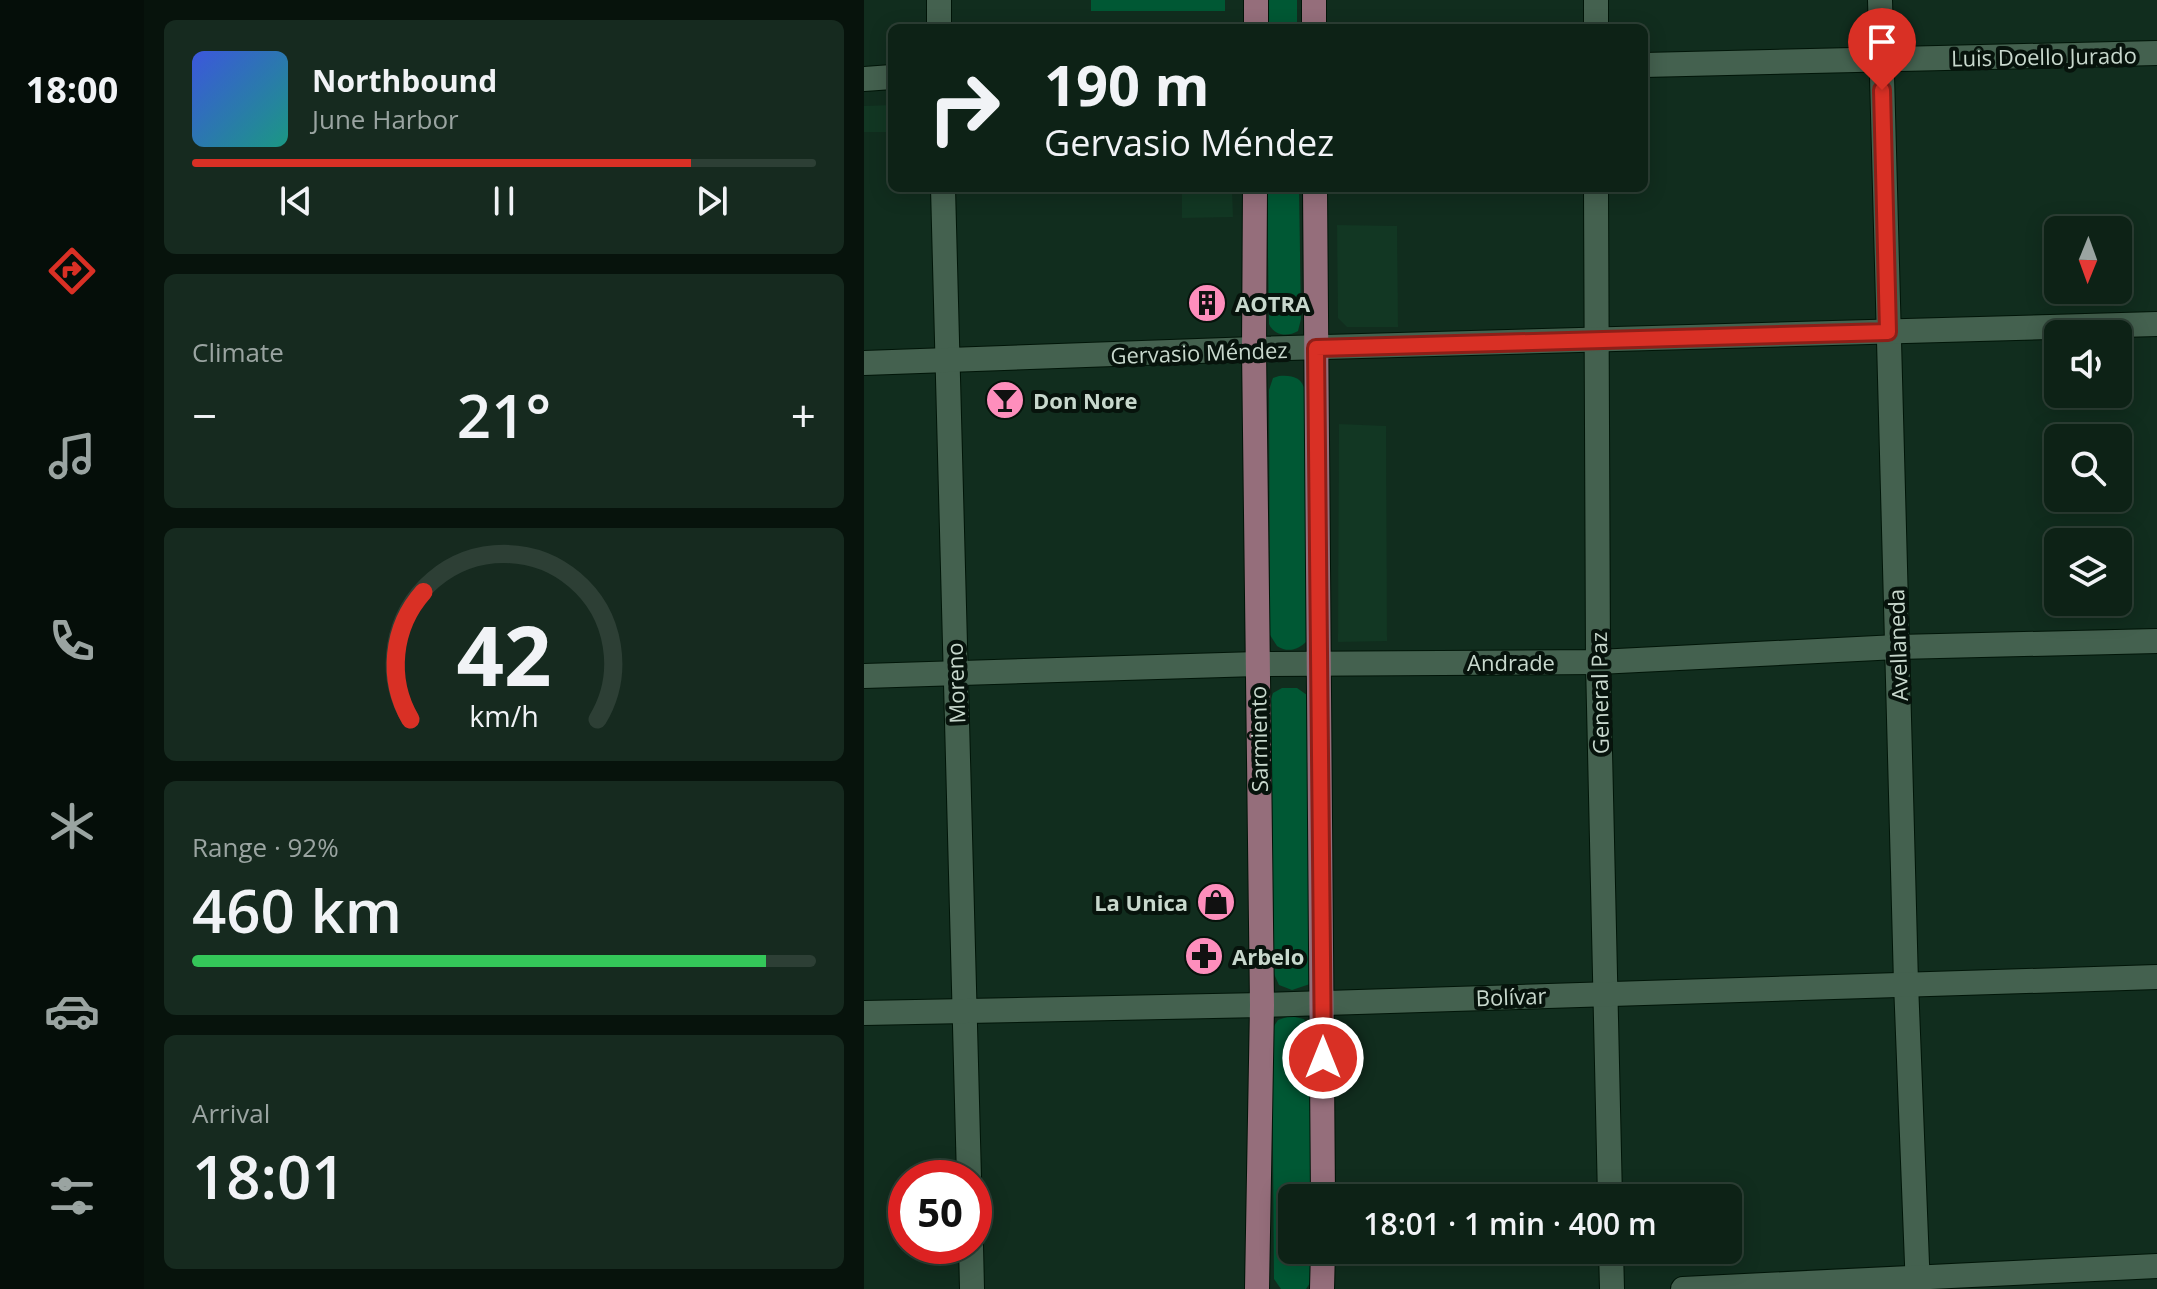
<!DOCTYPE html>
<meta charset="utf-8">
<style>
:root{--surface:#0d2216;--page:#162a1f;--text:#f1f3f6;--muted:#9aa4a1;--line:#2d3f35;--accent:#d93025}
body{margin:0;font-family:"Open Sans",sans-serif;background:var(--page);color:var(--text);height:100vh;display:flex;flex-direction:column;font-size:30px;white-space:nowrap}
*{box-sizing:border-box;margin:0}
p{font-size:26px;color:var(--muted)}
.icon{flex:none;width:44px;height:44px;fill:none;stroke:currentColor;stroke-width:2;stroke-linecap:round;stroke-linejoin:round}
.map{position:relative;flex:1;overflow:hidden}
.panel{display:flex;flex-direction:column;gap:20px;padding:20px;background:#07130c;width:720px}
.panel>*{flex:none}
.banner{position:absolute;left:24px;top:24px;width:760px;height:168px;border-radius:12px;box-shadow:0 4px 20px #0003,0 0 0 2px var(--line);background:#0d2216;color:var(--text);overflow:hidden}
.needle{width:52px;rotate:181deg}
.fabs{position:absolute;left:1180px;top:216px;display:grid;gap:16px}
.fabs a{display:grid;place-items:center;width:88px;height:88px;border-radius:12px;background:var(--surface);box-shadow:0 4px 20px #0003,0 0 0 2px var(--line);font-size:40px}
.speed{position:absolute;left:24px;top:1160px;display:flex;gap:16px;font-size:40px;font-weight:700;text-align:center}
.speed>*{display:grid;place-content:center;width:104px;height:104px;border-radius:50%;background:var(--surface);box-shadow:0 4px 20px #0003,0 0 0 2px var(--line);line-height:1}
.speed .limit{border:12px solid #d22;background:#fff;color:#111}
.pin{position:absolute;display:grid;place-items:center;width:68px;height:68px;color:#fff;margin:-82px -34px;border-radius:50% 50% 50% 0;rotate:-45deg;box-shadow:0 0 8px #0007}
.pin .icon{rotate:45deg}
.me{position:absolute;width:88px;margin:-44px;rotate:0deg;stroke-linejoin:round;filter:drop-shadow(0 0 6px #0008)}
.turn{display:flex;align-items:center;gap:28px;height:168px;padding:0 24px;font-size:36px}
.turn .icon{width:104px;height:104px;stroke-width:2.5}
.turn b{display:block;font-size:56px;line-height:68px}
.big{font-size:60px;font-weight:600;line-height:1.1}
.panel .card{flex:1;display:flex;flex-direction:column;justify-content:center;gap:12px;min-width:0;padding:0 28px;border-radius:12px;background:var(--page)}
.panel .dial{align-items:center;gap:0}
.dial svg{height:208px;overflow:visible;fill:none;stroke:var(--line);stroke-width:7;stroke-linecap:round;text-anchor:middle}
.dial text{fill:var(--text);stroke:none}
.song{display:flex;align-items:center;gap:24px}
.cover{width:96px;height:96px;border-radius:12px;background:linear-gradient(135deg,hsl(230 70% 55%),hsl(170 70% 35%))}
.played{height:8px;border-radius:4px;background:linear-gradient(90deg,var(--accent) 80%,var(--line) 80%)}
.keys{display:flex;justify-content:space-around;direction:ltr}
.heat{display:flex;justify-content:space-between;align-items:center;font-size:44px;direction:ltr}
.charge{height:12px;border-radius:6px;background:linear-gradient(90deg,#34c759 92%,var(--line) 0)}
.trip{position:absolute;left:414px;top:1184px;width:464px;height:80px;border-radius:12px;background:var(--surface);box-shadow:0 4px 20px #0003,0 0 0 2px var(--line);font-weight:600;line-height:80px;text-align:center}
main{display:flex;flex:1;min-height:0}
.tabs{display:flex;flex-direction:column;width:144px;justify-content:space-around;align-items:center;background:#050e09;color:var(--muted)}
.tabs .icon{width:56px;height:56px}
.tabs .active{color:var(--accent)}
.tabs b{font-size:36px;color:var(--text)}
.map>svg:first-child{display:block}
.built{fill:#123723}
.green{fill:#005834}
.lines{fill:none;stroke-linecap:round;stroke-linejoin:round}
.minor-casing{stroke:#001508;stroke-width:26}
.major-casing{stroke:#001508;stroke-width:26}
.minor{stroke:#44614f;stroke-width:24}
.major{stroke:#956e7b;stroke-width:24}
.route-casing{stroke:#8d1f18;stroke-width:20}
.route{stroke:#d93025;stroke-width:14}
.labels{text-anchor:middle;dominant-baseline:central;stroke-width:8;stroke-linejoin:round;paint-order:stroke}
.street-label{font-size:22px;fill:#c8d8cd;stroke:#07130c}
.poi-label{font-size:22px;font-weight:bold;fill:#c8d8cd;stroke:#07130c;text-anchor:start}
</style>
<main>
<nav class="tabs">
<b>18:00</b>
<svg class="icon active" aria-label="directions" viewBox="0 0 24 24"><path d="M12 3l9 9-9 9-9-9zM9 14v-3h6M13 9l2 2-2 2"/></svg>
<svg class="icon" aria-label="music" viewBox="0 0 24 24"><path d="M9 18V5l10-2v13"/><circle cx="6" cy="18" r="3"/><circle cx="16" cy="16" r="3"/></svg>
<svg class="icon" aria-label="phone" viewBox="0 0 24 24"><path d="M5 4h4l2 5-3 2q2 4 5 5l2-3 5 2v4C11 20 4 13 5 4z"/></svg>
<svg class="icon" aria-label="climate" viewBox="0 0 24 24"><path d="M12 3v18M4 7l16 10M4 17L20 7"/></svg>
<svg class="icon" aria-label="car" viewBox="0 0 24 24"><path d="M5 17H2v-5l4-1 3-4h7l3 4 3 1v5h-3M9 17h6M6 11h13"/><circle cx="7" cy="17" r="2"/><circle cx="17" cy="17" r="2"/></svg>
<svg class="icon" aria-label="filters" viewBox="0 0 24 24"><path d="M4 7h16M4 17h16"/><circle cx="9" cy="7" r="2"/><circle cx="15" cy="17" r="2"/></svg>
</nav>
<section class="panel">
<div class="card">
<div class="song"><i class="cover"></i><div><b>Northbound</b><p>June Harbor</p></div></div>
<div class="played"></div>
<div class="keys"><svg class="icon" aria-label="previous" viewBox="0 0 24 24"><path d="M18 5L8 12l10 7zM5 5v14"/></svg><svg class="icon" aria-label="pause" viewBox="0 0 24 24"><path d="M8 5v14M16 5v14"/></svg><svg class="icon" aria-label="next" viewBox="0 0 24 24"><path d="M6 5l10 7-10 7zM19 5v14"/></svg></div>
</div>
<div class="card"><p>Climate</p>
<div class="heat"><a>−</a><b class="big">21°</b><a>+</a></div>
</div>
<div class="card dial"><svg viewBox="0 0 100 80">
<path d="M14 69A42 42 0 1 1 86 69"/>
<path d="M14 69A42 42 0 0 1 19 20" stroke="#d93025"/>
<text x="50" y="56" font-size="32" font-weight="700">42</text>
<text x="50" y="72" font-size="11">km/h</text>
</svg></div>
<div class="card"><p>Range · 92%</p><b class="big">460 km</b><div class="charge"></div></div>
<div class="card"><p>Arrival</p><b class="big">18:01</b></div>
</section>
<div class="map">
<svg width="1293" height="1289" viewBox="0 0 1293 1289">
<rect width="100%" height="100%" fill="#112d1e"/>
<g class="built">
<polygon points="28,105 28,132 0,132 0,106"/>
<polygon points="318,188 368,188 369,217 318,218"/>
<polygon points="473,225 533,226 534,327 483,327 474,318"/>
<polygon points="475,424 522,426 523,641 474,642"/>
</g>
<g class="green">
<rect x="227" y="0" width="134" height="11"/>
<rect x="402" y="0" width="31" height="28"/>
<path d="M403,188H435L437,319L434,331C424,337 410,336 405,324Z"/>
<path d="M415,376C428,375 438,377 441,391L443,641C434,650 424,653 413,646L406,635L405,390L409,378Z"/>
<polygon points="418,688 433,688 443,695 446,984 428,990 415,985 410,974 407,699 409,693"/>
<polygon points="426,1016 440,1019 447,1030 447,1198 428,1198 428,1250 448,1250 448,1280 442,1289 417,1289 410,1279 408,1029 414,1020"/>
</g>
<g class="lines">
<defs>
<g id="minor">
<polyline points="75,0 75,28"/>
<polyline points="1016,0 1042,983 1054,1289"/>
<polyline points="732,28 732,0"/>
<polyline points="780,65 1293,53"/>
<polyline points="0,79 28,77"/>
<polyline points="79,188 105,1178"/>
<polyline points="732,188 734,662 746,1198"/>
<polyline points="0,363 390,349 1293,324"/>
<polyline points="0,676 393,664 734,662 1033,647 1293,641"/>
<polyline points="0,1013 398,1005 1293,977"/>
<polyline points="107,1246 108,1289"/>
<polyline points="747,1250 748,1289"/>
<polyline points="819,1289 1293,1266"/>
</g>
<g id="major">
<polyline points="392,0 392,28"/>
<polyline points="450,0 450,28"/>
<polyline points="391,188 390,349 398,1005 393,1289"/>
<polyline points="451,188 459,1198"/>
<polyline points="458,1289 459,1250"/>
</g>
</defs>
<use href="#minor" class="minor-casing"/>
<use href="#major" class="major-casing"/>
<use href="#minor" class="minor"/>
<use href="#major" class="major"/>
</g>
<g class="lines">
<defs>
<polyline id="route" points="459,1058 452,348 1024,332 1018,90"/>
</defs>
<use href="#route" class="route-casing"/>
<use href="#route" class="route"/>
</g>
<defs>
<symbol id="building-disc" viewBox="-11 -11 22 22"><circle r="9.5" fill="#fe8ebc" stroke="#07130c"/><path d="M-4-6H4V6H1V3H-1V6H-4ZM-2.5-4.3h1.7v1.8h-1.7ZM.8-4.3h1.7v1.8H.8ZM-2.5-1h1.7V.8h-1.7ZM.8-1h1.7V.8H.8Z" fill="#111"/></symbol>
<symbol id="bar-disc" viewBox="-11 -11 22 22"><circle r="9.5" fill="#fe8ebc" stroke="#07130c"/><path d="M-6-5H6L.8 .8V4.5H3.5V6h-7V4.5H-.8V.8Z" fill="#111"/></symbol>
<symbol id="shop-disc" viewBox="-11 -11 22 22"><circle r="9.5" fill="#fe8ebc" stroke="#07130c"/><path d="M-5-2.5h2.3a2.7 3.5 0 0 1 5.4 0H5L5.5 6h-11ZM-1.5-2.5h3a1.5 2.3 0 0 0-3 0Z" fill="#111"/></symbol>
<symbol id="pharmacy-disc" viewBox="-11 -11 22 22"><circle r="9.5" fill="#fe8ebc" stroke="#07130c"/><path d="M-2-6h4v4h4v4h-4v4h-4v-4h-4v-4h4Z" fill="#111"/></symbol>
</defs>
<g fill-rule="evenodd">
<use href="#building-disc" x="321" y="281" width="44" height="44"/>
<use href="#bar-disc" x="119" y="378" width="44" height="44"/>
<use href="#shop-disc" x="330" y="880" width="44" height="44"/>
<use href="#pharmacy-disc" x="318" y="934" width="44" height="44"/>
</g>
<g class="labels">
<g class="street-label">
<text transform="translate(1180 56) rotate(-1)">Luis Doello Jurado</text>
<text transform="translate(335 352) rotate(-2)">Gervasio Méndez</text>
<text transform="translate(1033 645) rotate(-92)">Avellaneda</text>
<text x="647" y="662">Andrade</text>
<text transform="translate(91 683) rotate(-92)">Moreno</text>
<text transform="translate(735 693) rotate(-91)">General Paz</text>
<text transform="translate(394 739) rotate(-91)">Sarmiento</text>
<text transform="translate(647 996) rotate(-2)">Bolívar</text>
</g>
<g class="poi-label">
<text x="371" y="303">AOTRA</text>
<text x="169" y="400">Don Nore</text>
<text x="324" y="902" text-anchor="end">La Unica</text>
<text x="368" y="956">Arbelo</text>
</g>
</g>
</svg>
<div class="fabs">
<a><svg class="needle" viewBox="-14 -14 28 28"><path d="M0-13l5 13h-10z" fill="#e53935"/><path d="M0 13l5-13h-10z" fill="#9aa4a1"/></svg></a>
<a><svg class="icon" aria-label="sound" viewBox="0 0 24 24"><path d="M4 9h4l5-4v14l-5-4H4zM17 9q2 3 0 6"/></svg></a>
<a><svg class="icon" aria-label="search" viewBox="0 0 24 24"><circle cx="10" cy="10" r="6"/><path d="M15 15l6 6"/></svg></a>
<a><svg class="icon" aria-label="layers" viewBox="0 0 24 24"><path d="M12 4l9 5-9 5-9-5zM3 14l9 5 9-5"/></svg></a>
</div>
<div class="speed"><div class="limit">50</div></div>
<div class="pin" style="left:1018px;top:90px;background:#d93025"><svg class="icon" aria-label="arrive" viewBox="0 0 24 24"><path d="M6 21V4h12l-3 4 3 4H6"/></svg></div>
<svg class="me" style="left:459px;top:1058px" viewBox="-20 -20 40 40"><circle r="17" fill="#d93025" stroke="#fff" stroke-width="3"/><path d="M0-11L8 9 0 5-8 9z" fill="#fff"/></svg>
<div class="trip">18:01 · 1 min · 400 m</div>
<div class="banner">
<div class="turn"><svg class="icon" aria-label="right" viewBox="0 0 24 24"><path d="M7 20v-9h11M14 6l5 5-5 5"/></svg><div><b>190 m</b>Gervasio Méndez</div></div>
</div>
</div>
</main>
